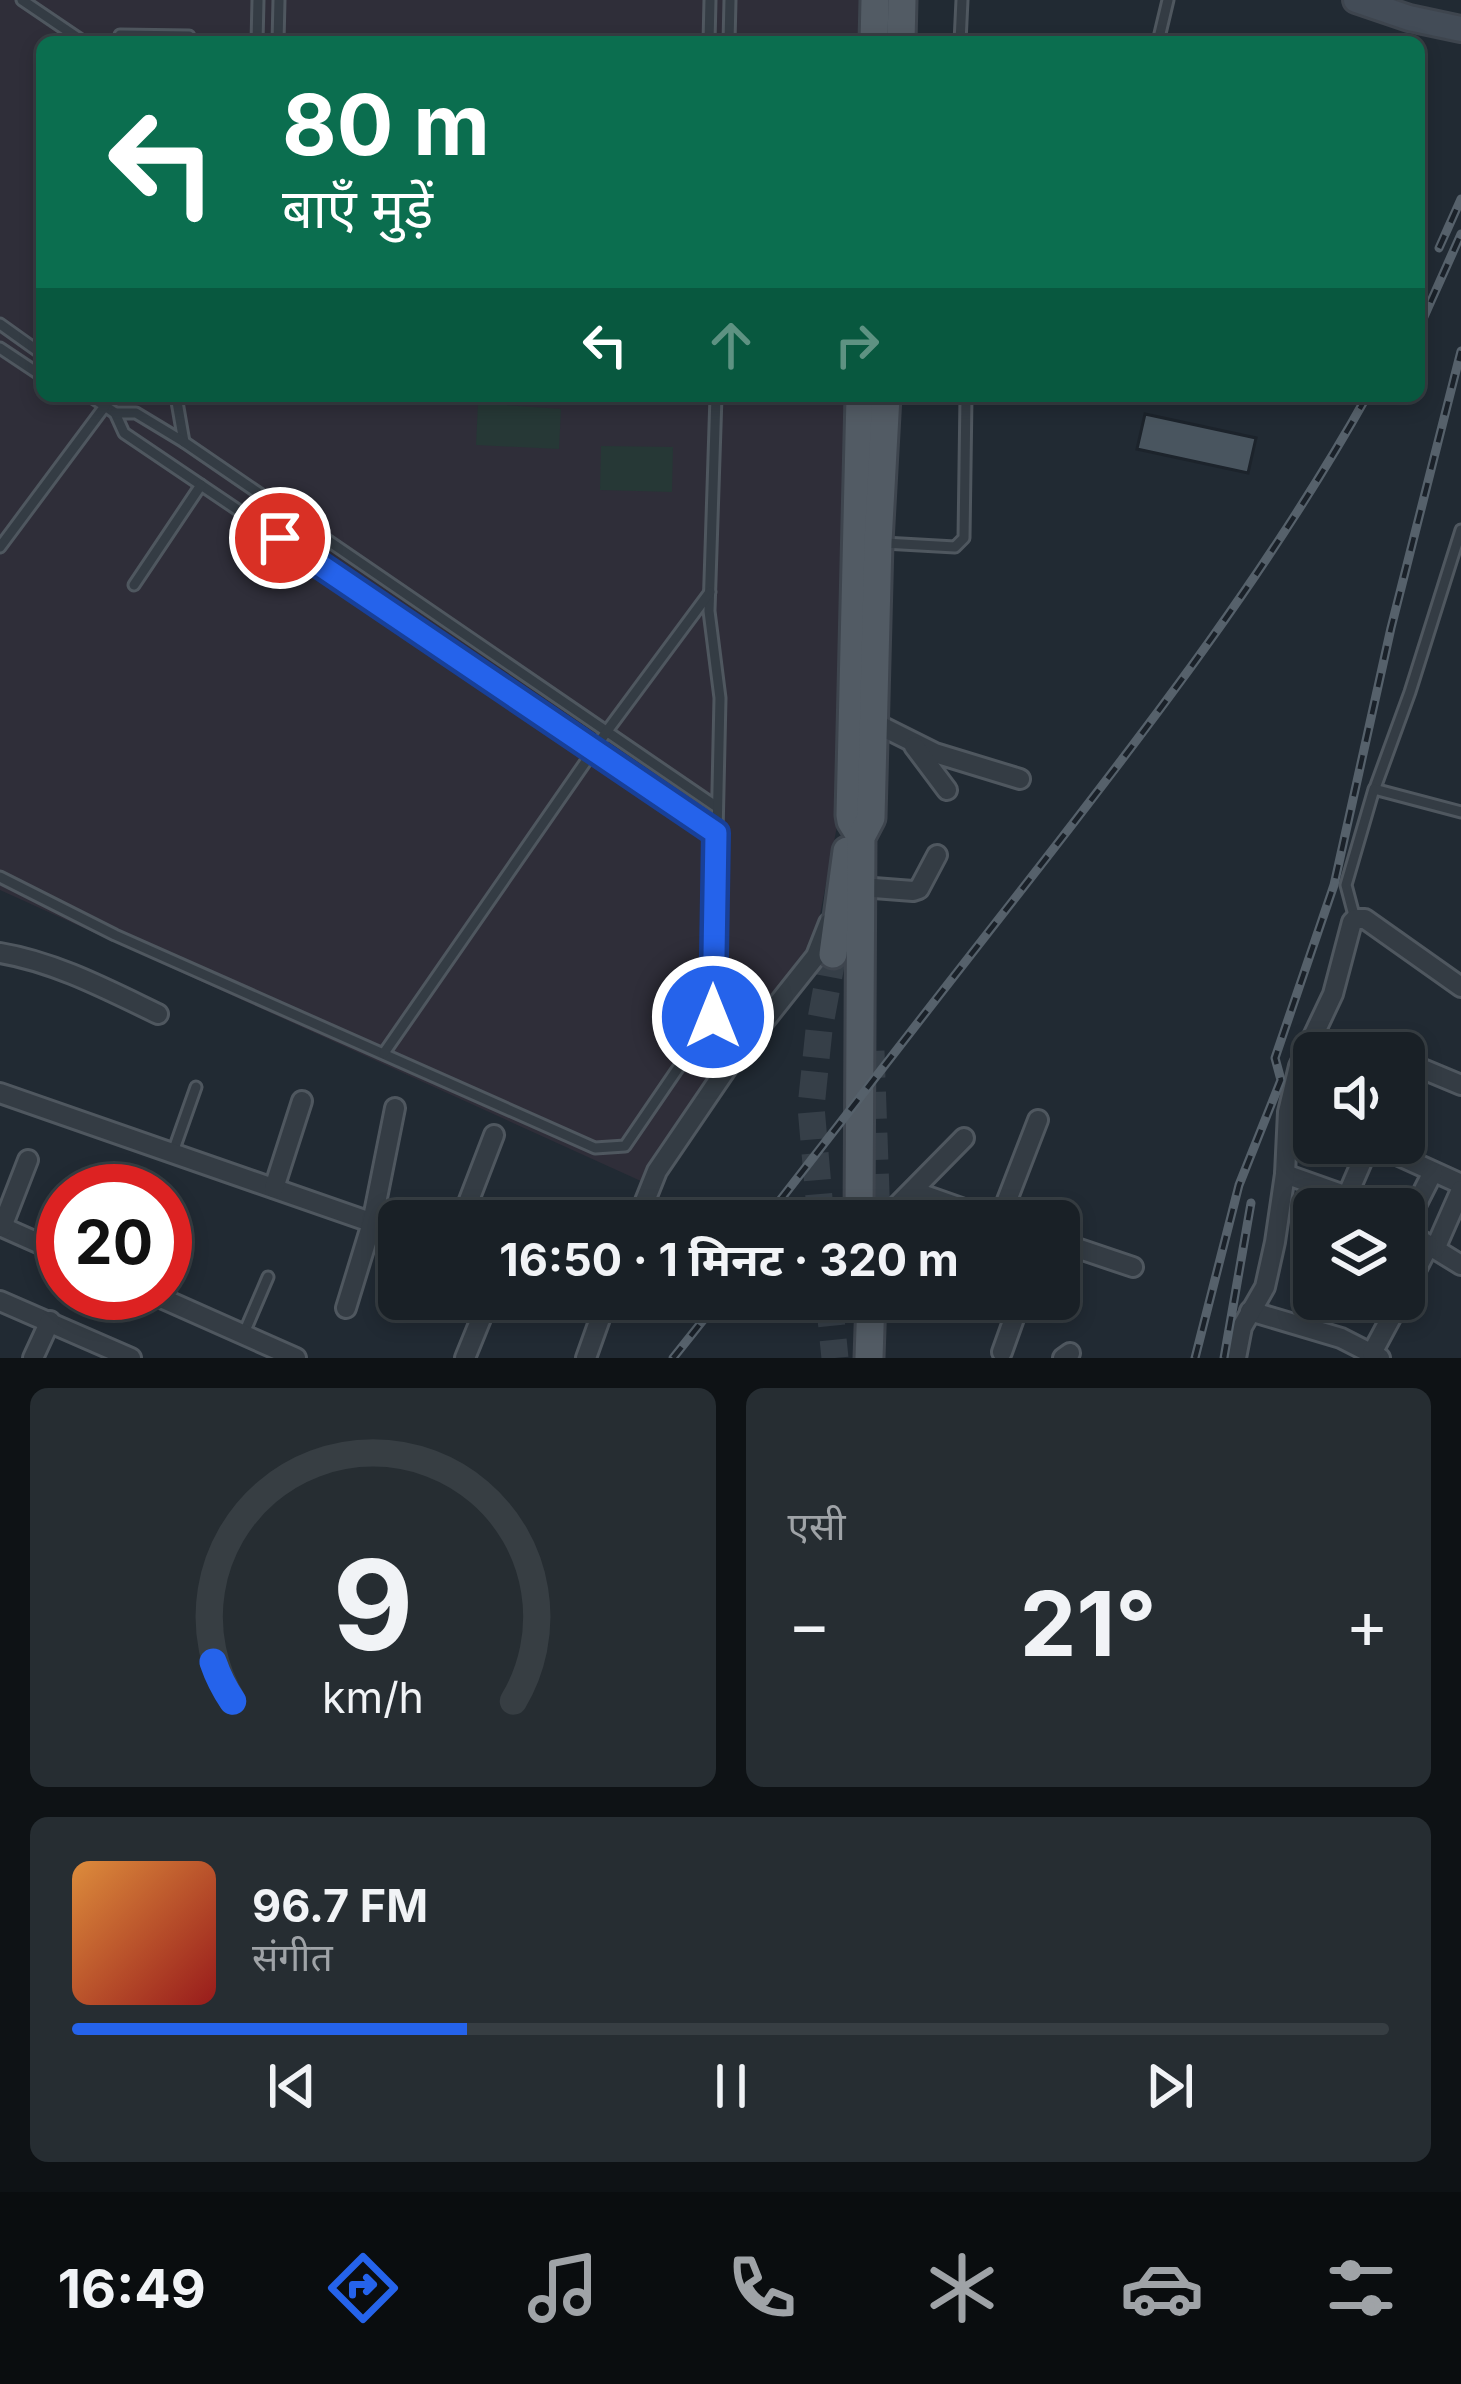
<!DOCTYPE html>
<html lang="hi">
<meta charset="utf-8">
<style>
:root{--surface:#192026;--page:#262d32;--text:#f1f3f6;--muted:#9fa3a7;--line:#373e43;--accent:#2563eb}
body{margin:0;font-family:Inter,"Noto Sans Devanagari",sans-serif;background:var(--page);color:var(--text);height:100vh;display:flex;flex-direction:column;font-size:45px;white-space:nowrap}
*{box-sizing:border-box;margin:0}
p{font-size:39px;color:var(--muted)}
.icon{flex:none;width:66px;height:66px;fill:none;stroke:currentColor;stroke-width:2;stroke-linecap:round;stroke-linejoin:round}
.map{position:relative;height:1358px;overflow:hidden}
.details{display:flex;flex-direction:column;gap:30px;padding:30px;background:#0e1215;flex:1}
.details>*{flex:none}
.top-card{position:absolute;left:36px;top:36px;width:1389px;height:366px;border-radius:18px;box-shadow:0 6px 18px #0003,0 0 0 3px var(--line);background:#0b6e4f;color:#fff;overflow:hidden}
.tools{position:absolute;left:1293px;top:1032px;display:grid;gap:24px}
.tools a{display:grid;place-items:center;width:132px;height:132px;border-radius:18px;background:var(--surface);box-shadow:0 6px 18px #0003,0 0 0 3px var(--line);font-size:60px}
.speed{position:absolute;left:36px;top:1164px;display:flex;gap:24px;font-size:60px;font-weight:700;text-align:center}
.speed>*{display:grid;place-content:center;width:156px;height:156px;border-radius:50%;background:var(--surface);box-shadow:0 6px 18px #0003,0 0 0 3px var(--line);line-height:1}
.speed .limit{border:18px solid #d22;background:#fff;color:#111}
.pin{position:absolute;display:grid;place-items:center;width:102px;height:102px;color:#fff;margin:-51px;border:6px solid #fff;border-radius:50%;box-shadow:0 3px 12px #0007}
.me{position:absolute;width:132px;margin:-66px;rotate:0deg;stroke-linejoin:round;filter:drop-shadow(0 0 9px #0008)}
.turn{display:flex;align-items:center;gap:42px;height:252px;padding:0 48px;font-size:54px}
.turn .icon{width:156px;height:156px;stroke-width:2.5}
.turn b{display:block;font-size:84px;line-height:102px}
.lanes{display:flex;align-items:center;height:114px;padding:0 48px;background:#0003;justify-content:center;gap:60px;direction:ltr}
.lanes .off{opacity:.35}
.big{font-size:90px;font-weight:700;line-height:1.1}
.details .tile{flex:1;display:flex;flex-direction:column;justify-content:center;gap:18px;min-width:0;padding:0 42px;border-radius:18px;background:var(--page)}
.details .dial{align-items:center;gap:0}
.dial svg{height:312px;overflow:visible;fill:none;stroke:var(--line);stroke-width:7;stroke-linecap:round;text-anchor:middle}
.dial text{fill:var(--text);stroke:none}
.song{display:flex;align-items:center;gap:36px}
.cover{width:144px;height:144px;border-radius:18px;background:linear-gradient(135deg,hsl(30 70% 55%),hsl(0 70% 35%))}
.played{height:12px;border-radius:6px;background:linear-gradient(90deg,var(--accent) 30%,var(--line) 30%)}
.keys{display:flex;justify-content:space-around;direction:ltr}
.heat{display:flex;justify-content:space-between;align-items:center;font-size:66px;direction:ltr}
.details .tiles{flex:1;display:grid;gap:30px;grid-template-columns:1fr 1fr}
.tile:last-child{grid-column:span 2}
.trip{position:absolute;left:378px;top:1200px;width:702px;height:120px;border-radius:18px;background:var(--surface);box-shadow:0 6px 18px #0003,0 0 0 3px var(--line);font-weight:700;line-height:120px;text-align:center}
.menu{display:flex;height:192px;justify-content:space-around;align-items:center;background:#0a0d0f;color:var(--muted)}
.menu .icon{width:84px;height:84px}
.menu .selected{color:var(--accent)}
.menu b{font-size:54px;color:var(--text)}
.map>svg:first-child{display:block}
.medical{fill:#2f2e39}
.green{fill:#263836}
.building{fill:#49555f;stroke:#1c232b;stroke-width:3}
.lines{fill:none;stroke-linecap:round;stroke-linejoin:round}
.primary-tunnel{stroke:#363f48;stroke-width:27;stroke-dasharray:27 14;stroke-linecap:butt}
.lane-casing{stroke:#4f575f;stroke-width:15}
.street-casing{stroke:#4f575f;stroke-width:24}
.secondary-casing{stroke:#3e454e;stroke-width:30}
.primary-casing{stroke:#3e454e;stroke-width:33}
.lane{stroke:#343c44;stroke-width:9}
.street{stroke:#343c44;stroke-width:18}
.secondary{stroke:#434c57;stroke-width:24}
.primary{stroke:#525b64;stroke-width:27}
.rail-casing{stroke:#56616b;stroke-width:9}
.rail{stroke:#1a2129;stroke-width:4.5;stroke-dasharray:14;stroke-linecap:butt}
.route-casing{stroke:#184099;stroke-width:30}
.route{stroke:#2563eb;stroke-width:21}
</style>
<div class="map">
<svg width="1461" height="1358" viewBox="0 0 1461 1358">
<rect width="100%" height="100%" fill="#212a33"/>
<polygon class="medical" points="0,0 868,0 866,42 42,42 42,396 853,396 838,821 815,941 654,1187 0,890"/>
<g class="green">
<polygon points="478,403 561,409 559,449 476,445"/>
<polygon points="601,446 673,447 672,492 600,490"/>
</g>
<polygon class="building" points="1145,414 1256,438 1248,473 1137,449"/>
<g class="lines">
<g class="primary-tunnel">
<polyline points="871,1051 877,1221"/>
<polyline points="821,1221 811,1107 819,1030 833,954"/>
<polyline points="829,1299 835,1358"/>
</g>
<defs>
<g id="lane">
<polyline points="22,0 84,42"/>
<polyline points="120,35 189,36"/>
<polyline points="257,42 258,0"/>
<polyline points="278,42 279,0"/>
<polyline points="709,42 710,0"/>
<polyline points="729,42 730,0"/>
<polyline points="960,42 962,0"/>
<polyline points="1158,42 1168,0"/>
<polyline points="0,324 42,354"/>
<polyline points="0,348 42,376"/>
<polyline points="110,396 105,406 115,413 124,433 716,833"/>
<polyline points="176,396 184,442"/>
<polyline points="115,413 136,413 184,442 717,807"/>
<polyline points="884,543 955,547 964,538 966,397"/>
<polyline points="0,547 105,406 90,396"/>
<polyline points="134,585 201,485"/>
<polyline points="1375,788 1410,692 1461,530"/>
<polyline points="0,877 115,935 595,1148 625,1146 713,1017 720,698 709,611 716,396"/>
<polyline points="1355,919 1346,885 1374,789 1461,812"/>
<polyline points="384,1053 607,731 710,592"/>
<polyline points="173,1152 196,1087"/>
<polyline points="244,1333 268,1277"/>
</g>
<g id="street">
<polyline points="873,722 935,753 1020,779"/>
<polyline points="914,746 947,790"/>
<polyline points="861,887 913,891 919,889 937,855"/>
<path d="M0,953C55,962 108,990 158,1014"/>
<polyline points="1406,1062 1461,1085"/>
<polyline points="0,1093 399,1232"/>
<polyline points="1371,1143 1461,1184"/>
<polyline points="1285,1174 1347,1196 1370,1143"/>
<polyline points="274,1188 302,1101"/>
<polyline points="913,1191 998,1221"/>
<polyline points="1347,1196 1369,1209"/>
<polyline points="461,1221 494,1135"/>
<polyline points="518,1221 522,1213 530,1209 561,1221"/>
<polyline points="637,1221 657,1171 727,1068 816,956 829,923"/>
<polyline points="888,1221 893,1210 964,1138"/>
<polyline points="999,1221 1038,1120"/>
<polyline points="0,1226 63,1254"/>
<polyline points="2,1227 28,1160"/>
<polyline points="1404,1229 1433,1172"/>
<polyline points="1404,1230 1461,1265"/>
<polyline points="1059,1242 1133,1267"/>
<polyline points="1435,1249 1461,1190"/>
<polyline points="150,1293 296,1358"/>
<polyline points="1404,1293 1429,1245"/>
<polyline points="0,1301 131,1358"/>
<polyline points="346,1308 372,1223 395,1108"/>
<polyline points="1250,1311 1341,1338 1380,1358"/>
<polyline points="1002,1352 1021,1299"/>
<polyline points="1372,1353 1401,1299"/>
<polyline points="33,1358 50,1321"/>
<polyline points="465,1358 489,1299"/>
<polyline points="586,1358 607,1299"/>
<polyline points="1063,1358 1070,1353"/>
<polyline points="1236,1358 1242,1327 1265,1287 1275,1242 1285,1174 1288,1112 1299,1066 1333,994 1352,922 1355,919 1365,919 1461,987"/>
</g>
<polyline id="secondary" points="1356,0 1409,18 1461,29"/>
<g id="primary">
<polyline points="874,42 875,0"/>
<polyline points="901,42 902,0"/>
<polyline points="860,396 850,815 851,821 861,837"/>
<polyline points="833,954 847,851"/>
<polyline points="859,1221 861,837 871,818 878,542 886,396"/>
<polyline points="869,1358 871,1299"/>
</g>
</defs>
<use href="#lane" class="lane-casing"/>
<use href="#street" class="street-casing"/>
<use href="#secondary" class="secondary-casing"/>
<use href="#primary" class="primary-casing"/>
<use href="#lane" class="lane"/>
<use href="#street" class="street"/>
<use href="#secondary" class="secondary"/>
<use href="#primary" class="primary"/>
<defs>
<g id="rail">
<polyline points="1439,248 1461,199"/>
<polyline points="1419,328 1461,234"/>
<path d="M764,1221C853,1106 943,990 1033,875C1153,721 1271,567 1367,396"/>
<polyline points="673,1358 720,1299"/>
<polyline points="1195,1358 1239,1185 1281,1080 1275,1058 1334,885 1391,628 1461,351"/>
<polyline points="1224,1358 1251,1203"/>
</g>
</defs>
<use href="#rail" class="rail-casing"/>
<use href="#rail" class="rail"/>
</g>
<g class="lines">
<defs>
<polyline id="route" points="280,538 716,833 713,1017"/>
</defs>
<use href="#route" class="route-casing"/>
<use href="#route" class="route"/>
</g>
</svg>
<div class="tools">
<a><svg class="icon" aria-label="sound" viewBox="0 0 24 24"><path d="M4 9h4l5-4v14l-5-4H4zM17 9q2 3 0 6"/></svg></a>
<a><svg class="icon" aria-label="layers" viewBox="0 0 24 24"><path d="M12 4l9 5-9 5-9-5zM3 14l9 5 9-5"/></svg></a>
</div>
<div class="speed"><div class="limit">20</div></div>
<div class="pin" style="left:280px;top:538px;background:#d93025"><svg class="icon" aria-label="arrive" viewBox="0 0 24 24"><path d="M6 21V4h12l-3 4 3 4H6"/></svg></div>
<svg class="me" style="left:713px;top:1017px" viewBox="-20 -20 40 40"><circle r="17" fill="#2563eb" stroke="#fff" stroke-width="3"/><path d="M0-11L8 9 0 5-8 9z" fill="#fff"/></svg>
<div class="trip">16:50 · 1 मिनट · 320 m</div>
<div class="top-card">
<div class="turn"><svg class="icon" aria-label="left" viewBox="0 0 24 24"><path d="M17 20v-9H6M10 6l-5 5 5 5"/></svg><div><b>80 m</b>बाएँ मुड़ें</div></div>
<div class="lanes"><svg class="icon" aria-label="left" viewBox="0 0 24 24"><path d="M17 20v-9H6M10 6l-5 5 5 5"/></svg><svg class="icon off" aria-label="ahead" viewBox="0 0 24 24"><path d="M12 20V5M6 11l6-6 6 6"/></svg><svg class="icon off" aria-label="right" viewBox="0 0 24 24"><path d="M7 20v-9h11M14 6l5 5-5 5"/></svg></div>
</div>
</div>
<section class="details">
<div class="tiles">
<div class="tile dial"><svg viewBox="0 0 100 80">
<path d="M14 69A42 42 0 1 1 86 69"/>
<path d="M14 69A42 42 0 0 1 9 59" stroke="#2563eb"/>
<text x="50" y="56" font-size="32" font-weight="700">9</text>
<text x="50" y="72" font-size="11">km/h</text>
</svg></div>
<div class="tile"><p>एसी</p>
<div class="heat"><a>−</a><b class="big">21°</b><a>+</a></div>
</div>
<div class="tile">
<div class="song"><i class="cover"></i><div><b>96.7 FM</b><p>संगीत</p></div></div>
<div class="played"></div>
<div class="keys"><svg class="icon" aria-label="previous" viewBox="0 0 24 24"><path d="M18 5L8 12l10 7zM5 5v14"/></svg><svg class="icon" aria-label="pause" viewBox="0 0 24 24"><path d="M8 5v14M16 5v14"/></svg><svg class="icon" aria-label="next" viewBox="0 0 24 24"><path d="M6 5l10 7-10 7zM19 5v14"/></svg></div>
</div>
</div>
</section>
<nav class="menu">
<b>16:49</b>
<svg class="icon selected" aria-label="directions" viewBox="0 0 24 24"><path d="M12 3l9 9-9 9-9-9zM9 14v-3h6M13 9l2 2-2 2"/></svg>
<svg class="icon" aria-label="music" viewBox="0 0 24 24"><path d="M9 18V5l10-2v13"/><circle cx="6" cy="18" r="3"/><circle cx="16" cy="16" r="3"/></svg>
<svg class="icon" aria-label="phone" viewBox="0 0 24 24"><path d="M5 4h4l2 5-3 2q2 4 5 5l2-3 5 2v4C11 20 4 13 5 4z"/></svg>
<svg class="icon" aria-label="climate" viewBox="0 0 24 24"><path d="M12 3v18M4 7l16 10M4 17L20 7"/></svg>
<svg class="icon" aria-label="car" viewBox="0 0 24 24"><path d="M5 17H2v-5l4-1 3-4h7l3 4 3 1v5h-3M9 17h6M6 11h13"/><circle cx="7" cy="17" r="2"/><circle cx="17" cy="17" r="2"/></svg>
<svg class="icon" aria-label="filters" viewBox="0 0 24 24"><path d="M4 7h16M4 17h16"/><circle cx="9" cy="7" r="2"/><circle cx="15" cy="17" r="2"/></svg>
</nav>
